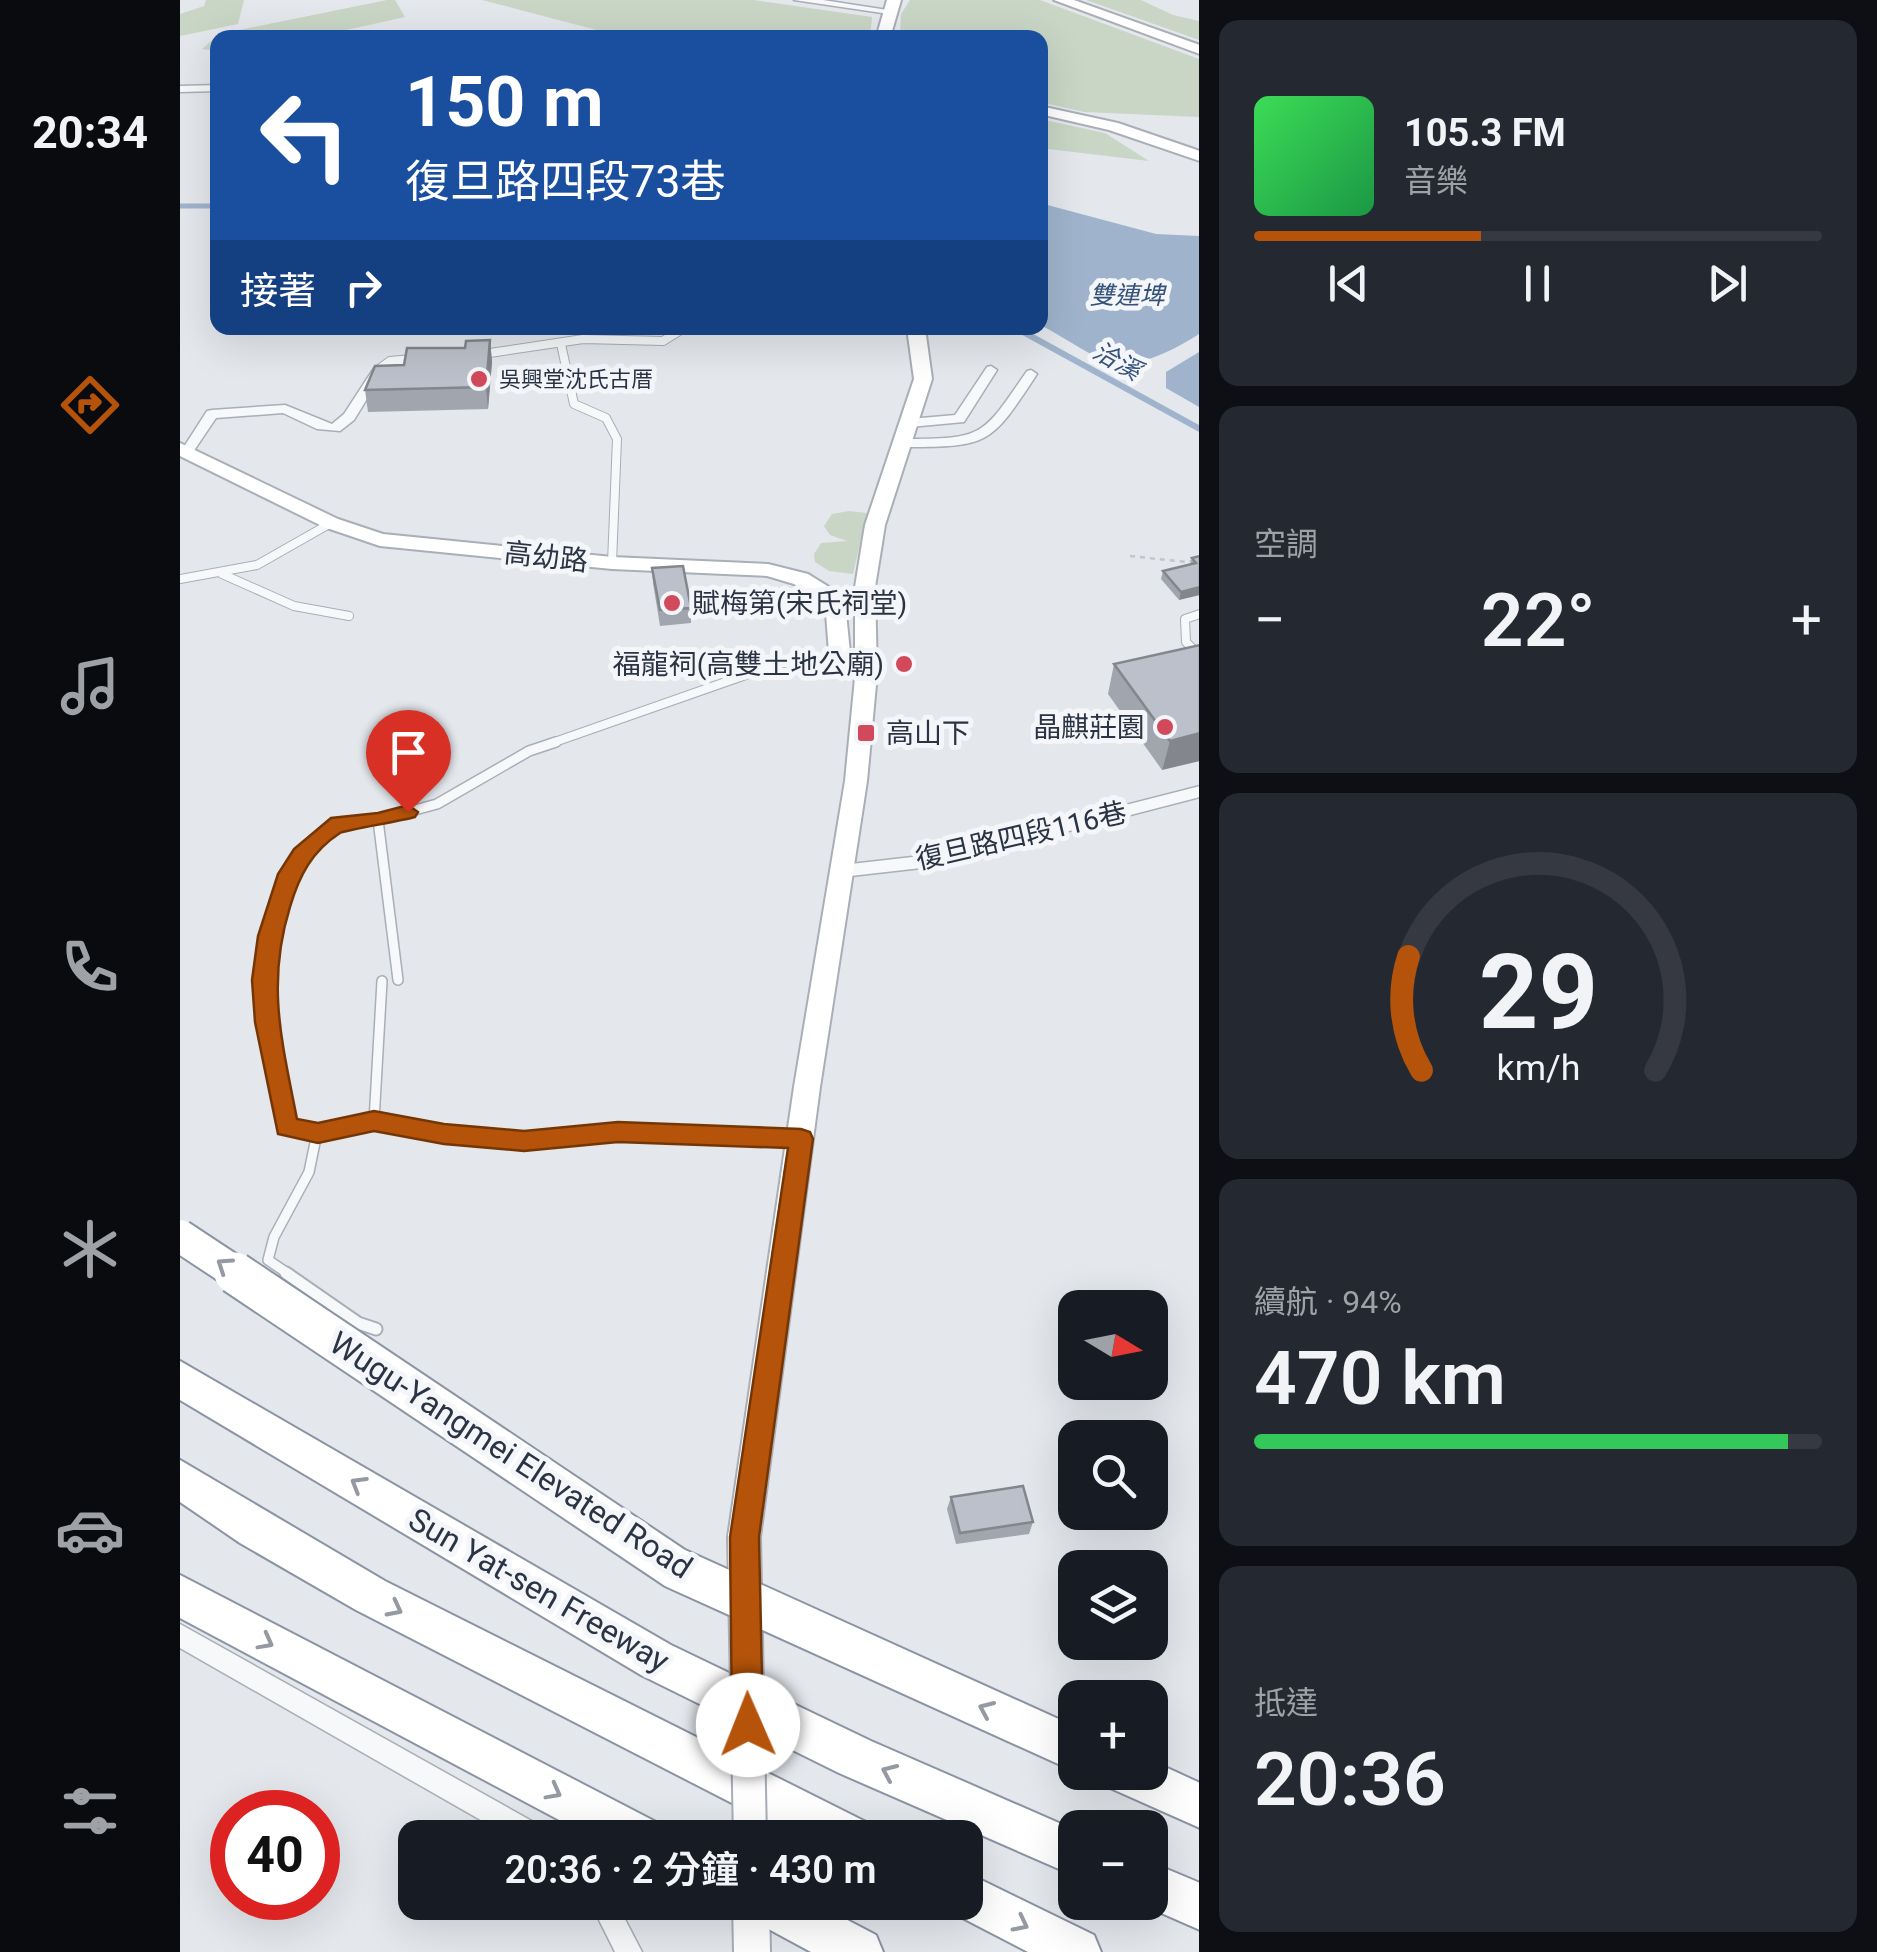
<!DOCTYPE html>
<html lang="zh-TW">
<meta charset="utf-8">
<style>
:root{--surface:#171b24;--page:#242831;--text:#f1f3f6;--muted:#9ea1a6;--line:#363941;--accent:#b45309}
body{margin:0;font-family:Roboto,"Noto Sans TC",sans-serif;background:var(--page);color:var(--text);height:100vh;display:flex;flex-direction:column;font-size:38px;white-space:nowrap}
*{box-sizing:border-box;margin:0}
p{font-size:32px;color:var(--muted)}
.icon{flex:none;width:55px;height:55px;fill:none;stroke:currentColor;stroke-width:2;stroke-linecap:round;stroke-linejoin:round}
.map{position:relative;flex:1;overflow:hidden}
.sheet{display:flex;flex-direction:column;gap:20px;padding:20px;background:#0d0f14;width:678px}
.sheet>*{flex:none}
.top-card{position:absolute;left:30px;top:30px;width:838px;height:305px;border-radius:20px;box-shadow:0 10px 40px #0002;background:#1a4fa0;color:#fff;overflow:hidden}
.needle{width:65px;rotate:100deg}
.buttons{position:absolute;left:878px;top:1290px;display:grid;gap:20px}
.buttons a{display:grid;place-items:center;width:110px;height:110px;border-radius:20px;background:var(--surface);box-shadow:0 10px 40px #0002;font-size:50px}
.speed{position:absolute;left:30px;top:1790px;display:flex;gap:20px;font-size:50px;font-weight:700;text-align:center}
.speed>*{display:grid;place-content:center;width:130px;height:130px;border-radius:50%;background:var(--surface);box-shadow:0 10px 40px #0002;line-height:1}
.speed .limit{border:15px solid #d22;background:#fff;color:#111}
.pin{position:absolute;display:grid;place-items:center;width:85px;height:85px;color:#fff;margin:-102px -42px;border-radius:50% 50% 50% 0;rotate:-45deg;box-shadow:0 0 10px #0007}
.pin .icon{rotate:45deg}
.me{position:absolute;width:110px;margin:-55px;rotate:359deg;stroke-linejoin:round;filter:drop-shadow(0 0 8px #0008)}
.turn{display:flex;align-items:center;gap:35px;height:210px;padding:0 30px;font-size:45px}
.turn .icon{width:130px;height:130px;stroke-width:2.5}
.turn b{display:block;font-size:70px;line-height:85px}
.then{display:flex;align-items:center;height:95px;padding:0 30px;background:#0003;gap:20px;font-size:38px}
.big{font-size:75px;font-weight:600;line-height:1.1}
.sheet .card{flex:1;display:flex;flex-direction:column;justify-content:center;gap:15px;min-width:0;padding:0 35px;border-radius:20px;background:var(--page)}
.sheet .dial{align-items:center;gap:0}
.dial svg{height:260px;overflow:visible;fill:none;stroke:var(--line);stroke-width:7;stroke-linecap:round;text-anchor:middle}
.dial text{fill:var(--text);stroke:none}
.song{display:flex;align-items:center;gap:30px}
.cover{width:120px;height:120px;border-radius:15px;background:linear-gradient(135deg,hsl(130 70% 55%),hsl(140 70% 35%))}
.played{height:10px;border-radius:5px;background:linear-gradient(90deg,var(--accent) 40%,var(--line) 40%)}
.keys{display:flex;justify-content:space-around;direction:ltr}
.heat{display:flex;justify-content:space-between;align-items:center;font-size:55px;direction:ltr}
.charge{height:15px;border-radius:8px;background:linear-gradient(90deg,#34c759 94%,var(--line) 0)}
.trip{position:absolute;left:218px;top:1820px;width:585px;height:100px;border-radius:20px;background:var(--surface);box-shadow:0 10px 40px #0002;font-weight:600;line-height:100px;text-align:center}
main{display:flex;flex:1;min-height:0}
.tabs{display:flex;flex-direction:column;width:180px;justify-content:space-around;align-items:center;background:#090b0e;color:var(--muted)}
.tabs .icon{width:70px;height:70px}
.tabs .selected{color:var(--accent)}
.tabs b{font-size:45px;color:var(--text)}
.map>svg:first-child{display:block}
.green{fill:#c9d6c5}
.water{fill:#9fb4cc}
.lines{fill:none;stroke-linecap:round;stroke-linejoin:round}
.stream-far1{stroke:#9fb4cc;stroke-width:5}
.stream{stroke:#9fb4cc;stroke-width:6}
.lane-far2-casing{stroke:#a9aeb7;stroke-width:10}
.lane-far1-casing{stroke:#a9aeb7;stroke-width:12}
.lane-casing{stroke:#a9aeb7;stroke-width:15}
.street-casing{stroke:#a9aeb7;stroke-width:3}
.secondary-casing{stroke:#a9aeb7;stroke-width:4}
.highway-casing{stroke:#8b94a3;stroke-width:4}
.path{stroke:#c2c5cb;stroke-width:2.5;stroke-dasharray:5 5;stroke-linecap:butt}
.lane-far2{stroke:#f7f8fa;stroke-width:8}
.lane-far1{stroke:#f7f8fa;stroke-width:9}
.lane{stroke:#f7f8fa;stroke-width:11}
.street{fill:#f7f8fa;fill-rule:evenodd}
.secondary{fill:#fff;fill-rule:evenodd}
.highway{fill:#fff;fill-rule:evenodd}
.secondary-bridge-casing{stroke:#a9aeb7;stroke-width:36;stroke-linecap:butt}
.highway-bridge-far1-casing{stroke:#8b94a3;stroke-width:36;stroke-linecap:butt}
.highway-bridge-casing{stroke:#8b94a3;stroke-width:45;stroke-linecap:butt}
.secondary-bridge{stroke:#fff;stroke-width:32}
.highway-bridge-far1{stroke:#fff;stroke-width:32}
.highway-bridge{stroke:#fff;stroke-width:41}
.wall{fill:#a1a5ae}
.shaded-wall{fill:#83868d}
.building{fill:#bbc0ca;stroke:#83868d;stroke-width:2.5}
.oneway{stroke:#959aa2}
.route{fill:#b45309;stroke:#753606;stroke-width:2.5}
.poi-dot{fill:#d1495b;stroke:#f4f6f9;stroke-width:4}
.labels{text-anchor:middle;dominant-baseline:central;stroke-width:10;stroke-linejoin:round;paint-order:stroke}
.far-poi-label{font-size:22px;fill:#2b3445;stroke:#f4f6f9;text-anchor:start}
.far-water-label{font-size:25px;font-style:italic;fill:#34527a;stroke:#f4f6f9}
.street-label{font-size:28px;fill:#2b3445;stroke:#f4f6f9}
.poi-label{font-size:28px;fill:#2b3445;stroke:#f4f6f9;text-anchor:start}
.near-street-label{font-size:32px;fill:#2b3445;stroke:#f4f6f9}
</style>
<main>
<nav class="tabs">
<b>20:34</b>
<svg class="icon selected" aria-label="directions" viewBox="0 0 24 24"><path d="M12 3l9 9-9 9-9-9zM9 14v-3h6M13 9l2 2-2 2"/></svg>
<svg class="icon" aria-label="music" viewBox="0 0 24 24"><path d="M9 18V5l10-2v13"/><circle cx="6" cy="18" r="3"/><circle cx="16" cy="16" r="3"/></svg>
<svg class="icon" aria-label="phone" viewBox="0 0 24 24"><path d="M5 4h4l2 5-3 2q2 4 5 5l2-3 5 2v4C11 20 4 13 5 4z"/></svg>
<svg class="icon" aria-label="climate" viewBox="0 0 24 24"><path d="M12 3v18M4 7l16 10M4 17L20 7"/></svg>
<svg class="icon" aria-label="car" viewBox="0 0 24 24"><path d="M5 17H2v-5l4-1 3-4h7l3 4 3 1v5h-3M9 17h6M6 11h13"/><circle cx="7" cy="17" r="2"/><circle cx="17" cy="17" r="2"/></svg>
<svg class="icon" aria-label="filters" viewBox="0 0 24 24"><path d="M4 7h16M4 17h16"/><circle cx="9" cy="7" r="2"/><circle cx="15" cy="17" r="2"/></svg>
</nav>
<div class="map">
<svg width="1020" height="1952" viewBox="0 0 1020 1952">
<rect width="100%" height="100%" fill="#e4e7ec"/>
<g class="green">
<polygon points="26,0 64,0 58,24 0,36 0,14 24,6"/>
<polygon points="207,0 215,0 225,17 135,37 38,38 37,51 22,49 39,34"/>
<polygon points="302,0 574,0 692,17 690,37 443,37"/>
<polygon points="730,0 860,0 1019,59 1019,117 904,112 860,102 860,38 720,37 721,14"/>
<polygon points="906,0 961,0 993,15 1019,21 1019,40"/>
<polygon points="860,119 925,133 969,161 860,148"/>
<polygon points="669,511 687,513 673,574 649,571 635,562 634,554 641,543 667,541 650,535 644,526 652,514"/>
</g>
<g class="water">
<path d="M860,203L976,234L1019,236V334C994,350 954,372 923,360C906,353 879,334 860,325Z"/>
<polygon points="1019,352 1019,407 986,388 986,372"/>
</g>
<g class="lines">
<polyline class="stream-far1" points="0,206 38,206"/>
<polyline class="stream" points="836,328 1020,429"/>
<defs>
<g id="lane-far2">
<polyline points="381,344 394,404 426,418 437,439 432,563"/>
<polyline points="303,354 403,339 483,341 504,328"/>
<polyline points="199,369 210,361 232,359"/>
<polyline points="42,574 114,606 169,616"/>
<polyline points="0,579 77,565 151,523"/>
<polyline points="1020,614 1005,619 1006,642 1020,656"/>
<polyline points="369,744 600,663 661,666"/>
</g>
<g id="lane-far1">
<polyline points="198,820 218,980"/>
<polyline points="194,1121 202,981"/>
<polyline points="137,1133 194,1121 264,1134 344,1141 438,1132 618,1139"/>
<polyline points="110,1275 88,1260 94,1237 129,1172 137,1133 107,1126 86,1022 83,980 89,936 109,874 122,855 158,823 198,820 257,804 349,751 376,742"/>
</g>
<polyline id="lane" points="106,1273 178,1323 196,1329"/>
<g id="street">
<polygon points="614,0 643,0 714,11 709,14"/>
<polygon points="254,33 292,35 297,38 250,38"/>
<polygon points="38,85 38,91 0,92 0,86"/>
<polygon points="811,366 817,370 784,422 730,427 723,423 730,419 775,415 807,367"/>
<polygon points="198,367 204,371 174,420 160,431 137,429 103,413 36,418 11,455 0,453 27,411 32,410 105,405 152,424 164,414 194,368"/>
<path d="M851,370L857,374C811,444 810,447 725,447L718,443L725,439C805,439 802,436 847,371Z"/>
<polygon points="1020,786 1020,797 750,867 662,877 654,871 662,865 750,855"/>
<polygon points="0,1624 366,1829 369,1838 332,1838 0,1648"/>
<polygon points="410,1902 436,1902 462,1952 435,1952"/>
</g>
<g id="secondary">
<polygon points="707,0 721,0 710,38 696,38"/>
<polygon points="874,0 894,0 1020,45 1020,54"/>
<polygon points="860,106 938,123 1020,151 1020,161 929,130 860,114"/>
<polygon points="727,328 745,328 752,379 705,525 695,587 697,674 687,781 640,1087 580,1537 575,1548 564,1552 553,1548 548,1537 614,1087 665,781 675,678 653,671 650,666 646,613 635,597 614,584 587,576 432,569 200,546 144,527 0,456 0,443 158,519 203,534 432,557 588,564 628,574 649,587 666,613 671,662 675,663 675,587 685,525 734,379"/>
<polygon points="553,1902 589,1902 590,1952 554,1952"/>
</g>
<g id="highway">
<polygon points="0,1361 491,1645 691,1741 895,1830 895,1876 659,1773 461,1675 0,1400"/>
<polygon points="0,1460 205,1581 686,1822 693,1838 620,1838 176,1610 60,1543 0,1502"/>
<polygon points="0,1575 476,1822 483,1838 413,1838 0,1618"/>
<polygon points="970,1760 1020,1783 1020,1828 930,1788 924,1772 970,1772"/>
<polygon points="970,1862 1020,1883 1020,1930 956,1902 970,1902"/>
<polygon points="785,1872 914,1935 921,1952 848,1952 769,1911 765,1902 785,1902"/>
<polygon points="561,1902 633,1902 696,1935 703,1952 631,1952 568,1918"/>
</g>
</defs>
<use href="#lane-far2" class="lane-far2-casing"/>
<use href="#lane-far1" class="lane-far1-casing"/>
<use href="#lane" class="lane-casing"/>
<use href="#street" class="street-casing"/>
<use href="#secondary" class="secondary-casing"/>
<use href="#highway" class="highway-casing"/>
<polyline class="path" points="950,556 1006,562 1020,559"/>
<use href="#lane-far2" class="lane-far2"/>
<use href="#lane-far1" class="lane-far1"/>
<use href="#lane" class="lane"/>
<use href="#street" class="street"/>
<use href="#secondary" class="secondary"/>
<use href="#highway" class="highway"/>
<defs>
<polyline id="secondary-bridge" points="564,1537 570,1838"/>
<polyline id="highway-bridge-far1" points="0,1236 59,1275"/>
<polyline id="highway-bridge" points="55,1273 495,1568 895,1749"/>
</defs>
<use href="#secondary-bridge" class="secondary-bridge-casing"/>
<use href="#highway-bridge-far1" class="highway-bridge-far1-casing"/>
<use href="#highway-bridge" class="highway-bridge-casing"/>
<use href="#secondary-bridge" class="secondary-bridge"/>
<use href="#highway-bridge-far1" class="highway-bridge-far1"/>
<use href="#highway-bridge" class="highway-bridge"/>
</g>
<g class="wall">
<polygon points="310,340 312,362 308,409 188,412 185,390 224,365"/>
<polygon points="1020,556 999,600 981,579 983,571 1010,565 1012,558"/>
<polygon points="472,568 511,608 511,623 480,626 473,583"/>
<polygon points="1020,645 982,770 928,694 934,664"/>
<polygon points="771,1497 853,1522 849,1534 776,1544 767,1509"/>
</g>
<g class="shaded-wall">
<polygon points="310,340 312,362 308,409 306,387"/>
<polygon points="1020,587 1020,595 999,600 1001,592"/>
<polygon points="1020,733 1020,761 982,770 990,741"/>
</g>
<g class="building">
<polygon points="310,340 306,387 185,390 195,366 224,365 227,348 285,348 286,341"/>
<polygon points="1020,556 1020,587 1001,592 983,571 1016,563 1012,558"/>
<polygon points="503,566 511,608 480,610 472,568"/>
<polygon points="1020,645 1020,733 990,741 934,664"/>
<polygon points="843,1486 853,1522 780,1533 771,1497"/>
</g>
<defs><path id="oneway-chevron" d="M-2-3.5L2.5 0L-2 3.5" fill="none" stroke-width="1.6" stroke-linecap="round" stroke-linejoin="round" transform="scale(2.5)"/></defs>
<g class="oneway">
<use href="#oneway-chevron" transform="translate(44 1265) rotate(-146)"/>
<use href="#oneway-chevron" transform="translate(178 1484) rotate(-149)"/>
<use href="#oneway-chevron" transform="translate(215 1609) rotate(27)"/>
<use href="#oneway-chevron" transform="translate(86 1642) rotate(28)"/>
<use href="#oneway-chevron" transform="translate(806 1709) rotate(-156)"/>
<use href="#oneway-chevron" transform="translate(709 1772) rotate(-156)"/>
<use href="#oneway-chevron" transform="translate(374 1792) rotate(28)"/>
<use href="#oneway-chevron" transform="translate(841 1924) rotate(27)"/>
</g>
<path class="route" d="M228,805L238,812L235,817C221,821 166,830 160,833C132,851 119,876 110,907C86,984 102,1042 117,1119L138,1123L194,1111L264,1124L344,1131L438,1122L621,1129L630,1132L633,1139L579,1537L583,1725L579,1736L568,1740L557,1736L552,1725L550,1537L608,1148L438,1142L344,1151L264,1144L194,1131L138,1143L98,1134L75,1022L72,980L78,936L98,874L114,849L151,818L198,813Z"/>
<g class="poi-dot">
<circle cx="299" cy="379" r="10"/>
<circle cx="492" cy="603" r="10"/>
<circle cx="724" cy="664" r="10"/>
<circle cx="985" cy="727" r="10"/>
<rect x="676" y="723" width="20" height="20" rx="5"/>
</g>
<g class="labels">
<g class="far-poi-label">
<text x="319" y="379">吳興堂沈氏古厝</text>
</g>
<g class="far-water-label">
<text x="947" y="295">雙連埤</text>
<text transform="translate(937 361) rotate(29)">洽溪</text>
</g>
<g class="street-label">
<text transform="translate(366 557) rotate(6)">高幼路</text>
<text transform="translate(841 836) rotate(-13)">復旦路四段116巷</text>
</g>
<g class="poi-label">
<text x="512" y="603">賦梅第(宋氏祠堂)</text>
<text x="704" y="664" text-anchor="end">福龍祠(高雙土地公廟)</text>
<text x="965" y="727" text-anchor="end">晶麒莊園</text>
<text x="706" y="733">高山下</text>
</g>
<g class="near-street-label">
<text transform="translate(331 1455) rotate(33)">Wugu-Yangmei Elevated Road</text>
<text transform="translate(359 1590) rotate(30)">Sun Yat-sen Freeway</text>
</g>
</g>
</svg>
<div class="buttons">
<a><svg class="needle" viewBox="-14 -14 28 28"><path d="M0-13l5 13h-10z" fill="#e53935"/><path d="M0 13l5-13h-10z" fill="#9ea1a6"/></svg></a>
<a><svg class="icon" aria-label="search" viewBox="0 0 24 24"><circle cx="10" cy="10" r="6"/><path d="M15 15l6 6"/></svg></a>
<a><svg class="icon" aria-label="layers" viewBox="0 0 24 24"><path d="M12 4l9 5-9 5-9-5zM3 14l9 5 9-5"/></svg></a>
<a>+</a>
<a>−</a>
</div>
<div class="speed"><div class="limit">40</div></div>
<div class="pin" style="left:228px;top:812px;background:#d93025"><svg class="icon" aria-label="arrive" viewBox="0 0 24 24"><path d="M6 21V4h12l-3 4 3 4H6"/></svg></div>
<svg class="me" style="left:568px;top:1725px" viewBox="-20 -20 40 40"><circle r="19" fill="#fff"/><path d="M0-13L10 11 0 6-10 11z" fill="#b45309"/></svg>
<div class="trip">20:36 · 2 分鐘 · 430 m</div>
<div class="top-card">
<div class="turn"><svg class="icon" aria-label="left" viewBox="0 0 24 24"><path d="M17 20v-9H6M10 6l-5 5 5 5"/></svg><div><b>150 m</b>復旦路四段73巷</div></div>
<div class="then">接著<svg class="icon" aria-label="right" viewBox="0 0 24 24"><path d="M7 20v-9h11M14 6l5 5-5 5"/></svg></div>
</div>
</div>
<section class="sheet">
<div class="card">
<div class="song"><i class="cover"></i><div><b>105.3 FM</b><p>音樂</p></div></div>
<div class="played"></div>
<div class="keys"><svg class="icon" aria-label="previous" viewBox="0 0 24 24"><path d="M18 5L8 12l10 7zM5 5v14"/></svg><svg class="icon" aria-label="pause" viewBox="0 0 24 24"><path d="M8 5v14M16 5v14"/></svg><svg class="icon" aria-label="next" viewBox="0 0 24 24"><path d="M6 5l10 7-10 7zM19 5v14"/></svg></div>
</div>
<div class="card"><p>空調</p>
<div class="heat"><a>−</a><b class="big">22°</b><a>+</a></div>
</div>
<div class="card dial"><svg viewBox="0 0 100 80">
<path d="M14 69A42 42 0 1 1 86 69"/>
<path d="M14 69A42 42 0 0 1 10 34" stroke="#b45309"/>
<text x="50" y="56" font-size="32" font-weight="700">29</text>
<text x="50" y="72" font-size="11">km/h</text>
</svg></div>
<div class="card"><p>續航 · 94%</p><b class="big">470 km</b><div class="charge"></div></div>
<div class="card"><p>抵達</p><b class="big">20:36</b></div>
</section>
</main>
